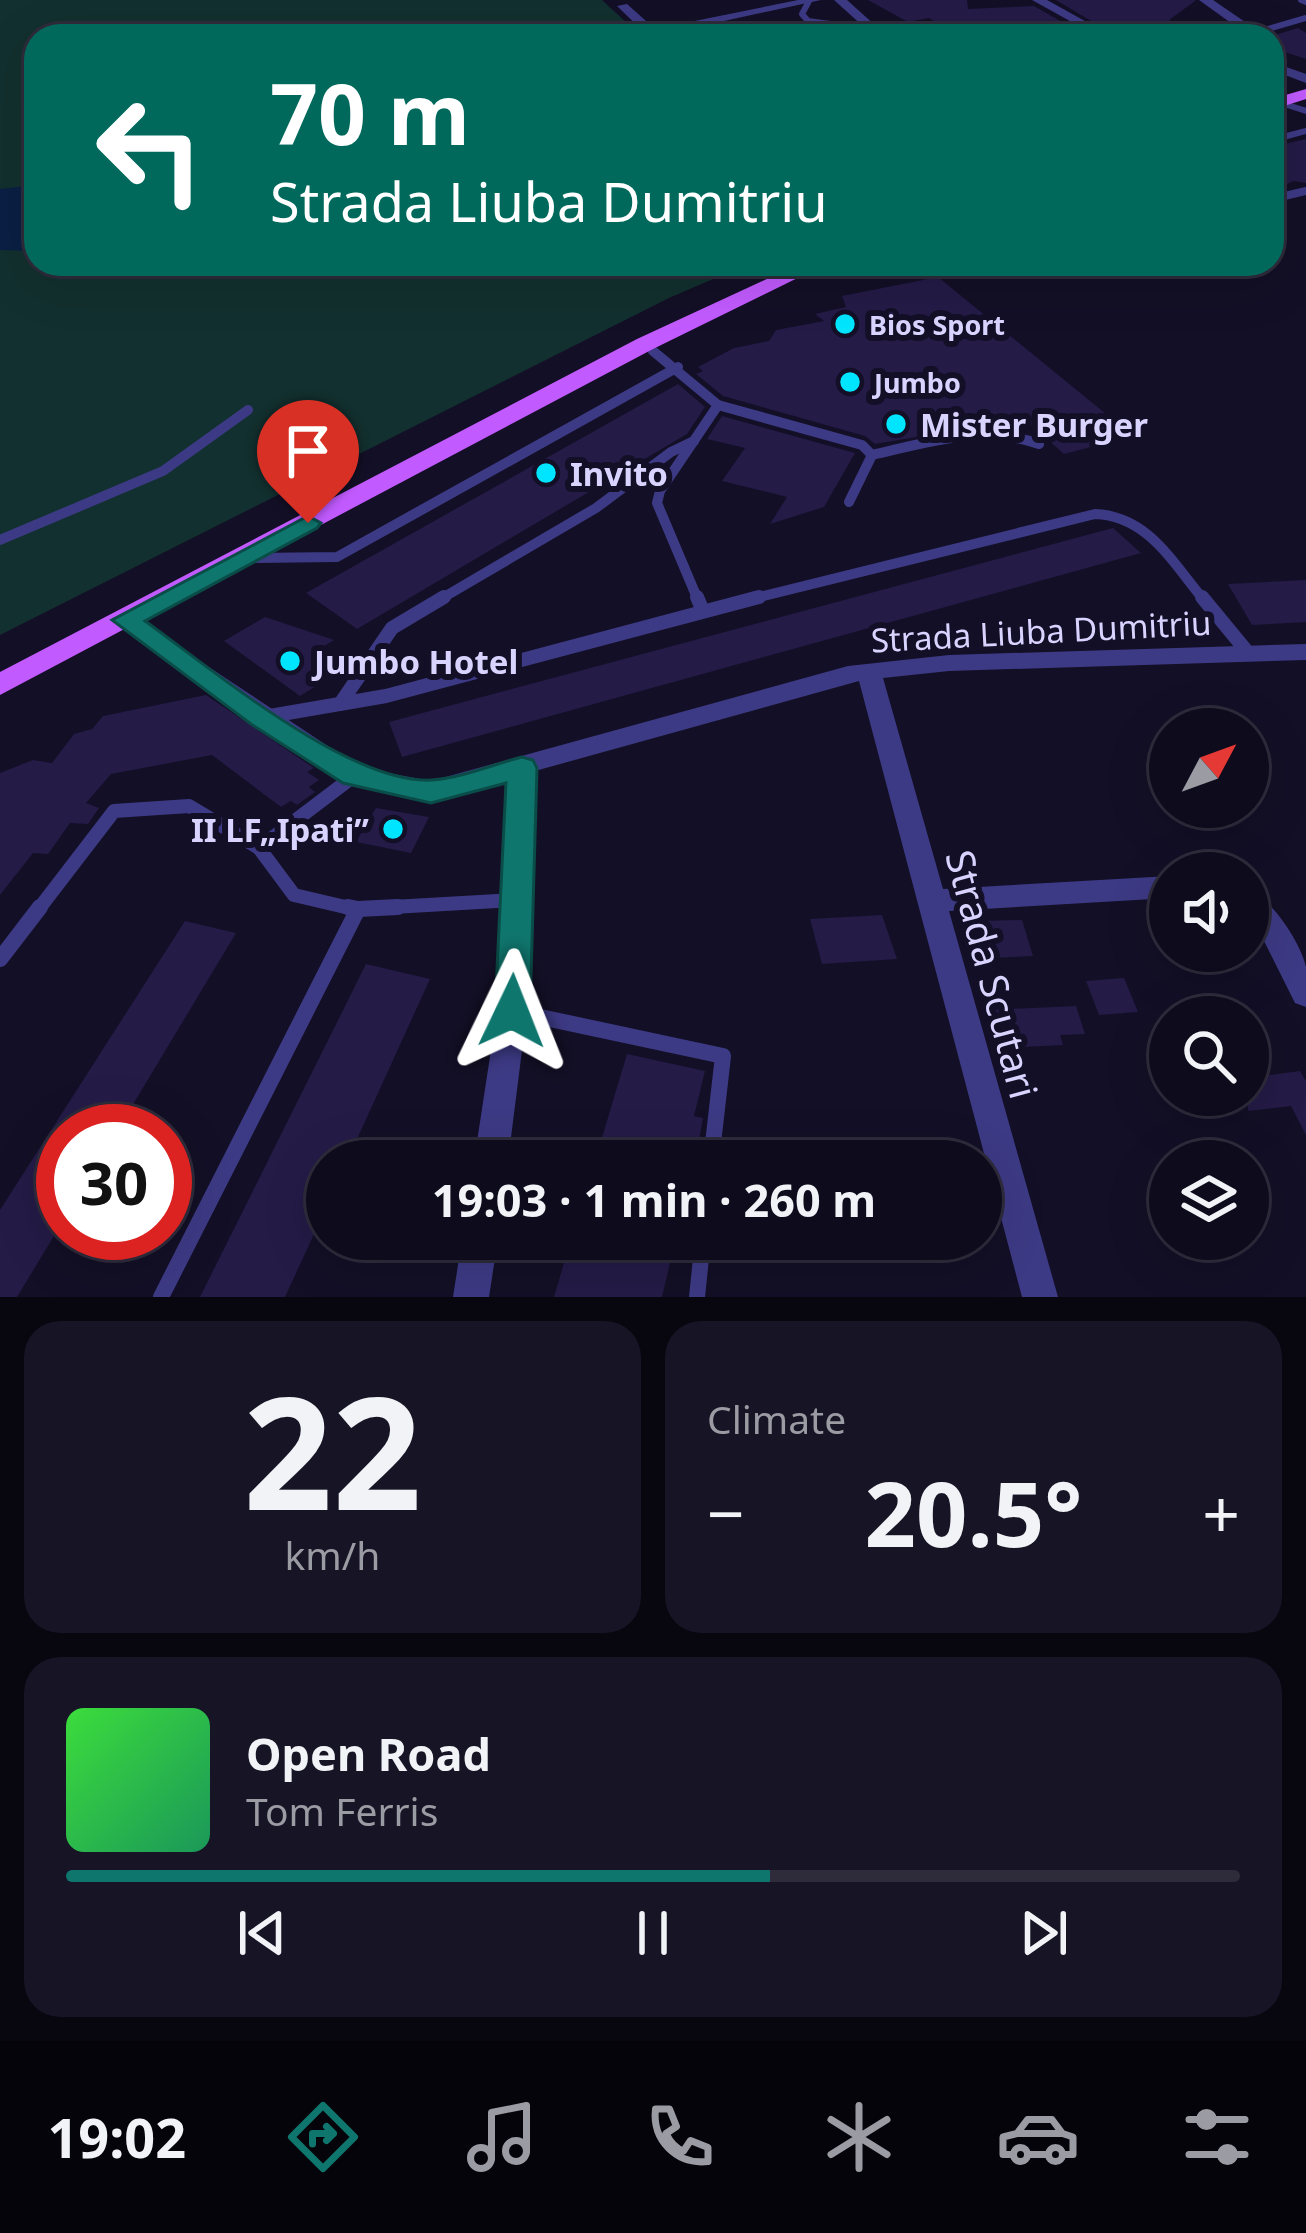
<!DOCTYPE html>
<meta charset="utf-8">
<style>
:root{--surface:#0e0b1c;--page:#171425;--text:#f1f3f6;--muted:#9b9ba3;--line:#2e2b3b;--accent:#0f766e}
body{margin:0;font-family:"Noto Sans",sans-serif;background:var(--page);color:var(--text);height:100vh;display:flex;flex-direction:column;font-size:45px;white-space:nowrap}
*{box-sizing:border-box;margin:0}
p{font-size:39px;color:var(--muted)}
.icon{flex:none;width:66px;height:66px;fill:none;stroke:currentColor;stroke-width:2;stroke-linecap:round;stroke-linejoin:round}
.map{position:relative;height:1297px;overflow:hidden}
.drawer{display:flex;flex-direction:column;gap:24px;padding:24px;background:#08060f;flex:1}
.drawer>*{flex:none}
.hud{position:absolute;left:24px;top:24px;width:1260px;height:252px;border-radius:36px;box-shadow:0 12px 48px #0002,0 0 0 3px var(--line);background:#00695c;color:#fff;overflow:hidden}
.needle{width:78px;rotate:49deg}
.buttons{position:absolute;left:1149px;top:708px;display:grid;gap:24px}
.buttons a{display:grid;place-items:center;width:120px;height:120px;border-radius:50%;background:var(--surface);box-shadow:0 12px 48px #0002,0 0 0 3px var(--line);font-size:60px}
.speed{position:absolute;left:36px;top:1104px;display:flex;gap:24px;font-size:60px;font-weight:700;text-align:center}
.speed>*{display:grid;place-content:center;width:156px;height:156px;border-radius:50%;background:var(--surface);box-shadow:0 12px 48px #0002,0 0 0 3px var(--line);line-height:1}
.speed .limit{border:18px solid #d22;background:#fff;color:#111}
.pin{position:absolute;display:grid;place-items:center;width:102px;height:102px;color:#fff;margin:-123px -51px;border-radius:50% 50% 50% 0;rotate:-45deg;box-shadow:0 0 12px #0007}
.pin .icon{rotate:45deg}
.me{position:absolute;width:132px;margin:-66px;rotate:2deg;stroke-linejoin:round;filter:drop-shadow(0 0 9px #0008)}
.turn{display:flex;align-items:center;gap:42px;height:252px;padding:0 48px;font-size:54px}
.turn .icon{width:156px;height:156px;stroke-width:2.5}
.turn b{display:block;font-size:84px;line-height:102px}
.big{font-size:90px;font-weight:700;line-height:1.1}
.drawer .tile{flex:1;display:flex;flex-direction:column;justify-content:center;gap:18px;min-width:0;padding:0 42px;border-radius:36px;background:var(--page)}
.drawer .dial{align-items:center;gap:0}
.dial b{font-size:156px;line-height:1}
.song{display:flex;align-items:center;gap:36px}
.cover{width:144px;height:144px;border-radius:18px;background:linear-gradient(135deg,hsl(120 70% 55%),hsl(150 70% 35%))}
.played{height:12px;border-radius:6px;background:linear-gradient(90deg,var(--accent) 60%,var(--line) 60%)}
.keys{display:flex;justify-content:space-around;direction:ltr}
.heat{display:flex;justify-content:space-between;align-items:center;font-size:66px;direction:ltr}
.drawer .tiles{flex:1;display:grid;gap:24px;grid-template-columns:1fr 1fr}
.tile:last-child{grid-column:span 2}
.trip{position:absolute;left:306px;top:1140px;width:696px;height:120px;border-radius:60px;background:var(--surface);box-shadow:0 12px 48px #0002,0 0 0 3px var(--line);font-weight:700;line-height:120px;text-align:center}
.menu{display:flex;height:192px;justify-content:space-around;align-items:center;background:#06040b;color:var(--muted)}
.menu .icon{width:84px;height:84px}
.menu .active{color:var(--accent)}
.menu b{font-size:54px;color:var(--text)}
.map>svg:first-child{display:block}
.green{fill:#12302f}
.water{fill:#0a1f44}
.building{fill:#241b47}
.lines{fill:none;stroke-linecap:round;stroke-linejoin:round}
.lane-far4{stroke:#3d3a85;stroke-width:6}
.lane-far3{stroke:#3d3a85;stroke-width:8}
.lane-far2{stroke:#3d3a85;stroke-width:10}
.lane-far1{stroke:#3d3a85;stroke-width:14}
.lane{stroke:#3d3a85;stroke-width:16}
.street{fill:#3d3a85;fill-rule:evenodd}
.primary{fill:#c25bff;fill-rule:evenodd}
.route{fill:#0f766e;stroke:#0a4d48;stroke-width:3}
.poi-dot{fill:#00e5ff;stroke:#130f26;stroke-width:4.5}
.labels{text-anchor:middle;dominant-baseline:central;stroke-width:12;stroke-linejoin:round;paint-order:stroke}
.far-poi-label{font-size:27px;font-weight:bold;fill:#d9d4ff;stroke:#130f26;text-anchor:start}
.poi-label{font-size:33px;font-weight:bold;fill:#d9d4ff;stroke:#130f26;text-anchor:start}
.street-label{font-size:33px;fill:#d9d4ff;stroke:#130f26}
.near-street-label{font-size:39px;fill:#d9d4ff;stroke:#130f26}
</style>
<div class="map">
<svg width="1306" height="1297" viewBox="0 0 1306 1297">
<rect width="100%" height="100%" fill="#130f26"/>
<polygon class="green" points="0,0 602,0 641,36 36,36 36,264 748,264 669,298 0,635"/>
<polygon class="water" points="36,185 36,251 0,250 0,189"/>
<g class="building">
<polygon points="868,0 967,0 968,9 1034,6 1078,31 1035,32 1030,27 958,36 929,18 908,22"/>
<polygon points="1056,0 1195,0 1195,1 1169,20 1186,29 1175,30 1185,36 1116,36"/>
<polygon points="1298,28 1306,33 1306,59 1272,48 1272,36"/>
<polygon points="1306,139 1306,183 1294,181 1272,190 1272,147"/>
<polygon points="938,277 1133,436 1064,454 1030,424 1015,428 1005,422 875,444 865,436 723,396 696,374 703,371 698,367 734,348 769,341 776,330 824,321 815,314 846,307 842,296"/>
<polygon points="678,384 705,407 687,434 357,629 306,593"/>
<polygon points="722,416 855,453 824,507 770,524 787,497 722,481 745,448 707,439"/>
<polygon points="1113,528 1141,553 402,757 389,722"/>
<polygon points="1306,580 1306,622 1252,625 1228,584"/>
<polygon points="265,617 334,640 315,652 342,670 300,696 224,641"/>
<polygon points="206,695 314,768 307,772 319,780 309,787 315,792 297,805 291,801 281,807 212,755 111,774 86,803 99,808 88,824 70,823 48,854 33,853 0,895 0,773 33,760 52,763 74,734 92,729 103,716"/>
<polygon points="376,808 429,817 411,853 356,842"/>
<polygon points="882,915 897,959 822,964 810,919"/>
<polygon points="1022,920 1033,956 989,958 978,921"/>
<polygon points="185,921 236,933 117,1131 63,1131 63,1221 17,1297 0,1297 0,1210"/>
<polygon points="366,964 430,979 347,1161 327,1161 327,1206 285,1297 200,1297"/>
<polygon points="1124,978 1138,1012 1099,1015 1086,981"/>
<polygon points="1076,1006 1085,1034 1060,1035 1063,1045 997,1048 986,1010"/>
<polygon points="627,1054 705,1071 694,1116 703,1118 696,1157 682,1154 680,1161 595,1161"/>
<polygon points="1300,1071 1306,1081 1306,1135 1291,1106 1248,1111 1248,1078"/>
<polygon points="571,1239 660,1239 655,1259 670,1263 662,1297 554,1297"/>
</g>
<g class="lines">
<g class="lane-far4">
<polyline points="1301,0 1306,2"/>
<polyline points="809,1 802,14 808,21 875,30"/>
<polyline points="1244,36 1306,18"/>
<polyline points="1281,103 1306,111"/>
<polyline points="1272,140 1306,131"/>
</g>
<g class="lane-far3">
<polyline points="1272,199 1306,191"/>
<polyline points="645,344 657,354"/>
</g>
<g class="lane-far2">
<polyline points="653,351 718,405 660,491 657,503 698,600"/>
<polyline points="718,405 862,445 872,455 849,502"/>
<path d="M872,455C929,442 982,424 1039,444"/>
<polyline points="0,540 163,471 248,410"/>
<polyline points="245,558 337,557 678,367"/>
<polyline points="439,600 596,508 671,452 694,441"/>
<path d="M747,600L1095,514C1148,516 1172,562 1204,600"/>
</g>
<g class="lane-far1">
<polyline points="697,597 703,611"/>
<polyline points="1202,597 1249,654"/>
<polyline points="340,704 392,628 444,597"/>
<polyline points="264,717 386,696 759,597"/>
<polyline points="354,776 259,848 294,895 358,910"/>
<polyline points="358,909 516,900"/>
<polyline points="38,910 114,811 189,806 259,848"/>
</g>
<g class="lane">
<polyline points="358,909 398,907"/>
<polyline points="0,959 40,907"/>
<polyline points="512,1011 723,1056 711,1161"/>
<polyline points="161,1297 358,909 348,907"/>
<polyline points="697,1297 703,1239"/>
</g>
<g class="street">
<polygon points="798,0 821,0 655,36 648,36 617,6 627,4 655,29"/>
<polygon points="834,0 847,0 887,36 874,36"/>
<polygon points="1032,0 1047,0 1112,36 1097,36"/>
<polygon points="1199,0 1213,0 1248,24 1249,36 1237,36 1238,28"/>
<polygon points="1272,62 1306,74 1306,83 1272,70"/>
<polygon points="126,612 361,768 431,781 848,666 949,655 1306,644 1306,660 949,671 883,678 943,889 1170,876 1170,898 949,911 1058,1297 1022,1297 859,681 535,771 527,1011 508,1161 474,1161 497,1011 508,779 431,801 345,783 252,723 118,625 114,620"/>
<path d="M1248,890C1271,897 1301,943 1306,967C1306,979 1306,994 1306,1007L1295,1003L1259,931L1248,920Z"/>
<polygon points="462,1239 498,1239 489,1297 453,1297"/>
</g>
<g class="primary">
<polygon points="1306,89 1306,99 1272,110 1272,99"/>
<polygon points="799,264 826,264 653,349 0,695 0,672 637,339"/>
</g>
</g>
<path class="route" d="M308,516L321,523L317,528L145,621C212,669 350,785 432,780C461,778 494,764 522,757L533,760L537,768L530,1011L525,1022L512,1026L500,1022L495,1011L506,783L431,803L343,783L251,724L112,620Z"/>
<g class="poi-dot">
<circle cx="845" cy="324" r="12"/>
<circle cx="850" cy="382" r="12"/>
<circle cx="896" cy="424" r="12"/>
<circle cx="546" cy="473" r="12"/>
<circle cx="290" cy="661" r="12"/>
<circle cx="393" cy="829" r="12"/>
</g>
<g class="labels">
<g class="far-poi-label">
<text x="869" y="324">Bios Sport</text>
<text x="874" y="382">Jumbo</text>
</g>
<g class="poi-label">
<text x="920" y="424">Mister Burger</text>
<text x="570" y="473">Invito</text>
<text x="314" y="661">Jumbo Hotel</text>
<text x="369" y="829" text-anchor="end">II LF„Ipati”</text>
</g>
<g class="street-label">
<text transform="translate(1041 631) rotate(-3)">Strada Liuba Dumitriu</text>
</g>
<g class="near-street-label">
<text transform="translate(993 974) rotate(75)">Strada Scutari</text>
</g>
</g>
</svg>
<div class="buttons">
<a><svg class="needle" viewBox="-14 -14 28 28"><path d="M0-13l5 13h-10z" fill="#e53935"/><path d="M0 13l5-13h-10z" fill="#9b9ba3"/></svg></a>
<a><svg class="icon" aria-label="sound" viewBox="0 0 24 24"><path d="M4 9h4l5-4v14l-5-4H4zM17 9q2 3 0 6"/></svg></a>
<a><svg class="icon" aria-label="search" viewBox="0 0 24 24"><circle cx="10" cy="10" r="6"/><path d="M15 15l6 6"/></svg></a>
<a><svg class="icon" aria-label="layers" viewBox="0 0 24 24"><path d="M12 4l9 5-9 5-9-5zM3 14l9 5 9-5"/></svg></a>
</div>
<div class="speed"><div class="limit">30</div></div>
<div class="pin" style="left:308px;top:523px;background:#d93025"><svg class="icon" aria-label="arrive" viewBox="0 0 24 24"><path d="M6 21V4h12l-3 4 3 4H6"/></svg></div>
<svg class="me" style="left:512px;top:1011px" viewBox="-20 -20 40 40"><path d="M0-17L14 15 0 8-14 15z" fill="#0f766e" stroke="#fff" stroke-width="4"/></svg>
<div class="trip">19:03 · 1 min · 260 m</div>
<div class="hud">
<div class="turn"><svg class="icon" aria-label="left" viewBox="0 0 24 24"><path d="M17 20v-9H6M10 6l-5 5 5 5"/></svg><div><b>70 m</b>Strada Liuba Dumitriu</div></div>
</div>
</div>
<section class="drawer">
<div class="tiles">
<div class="tile dial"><b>22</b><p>km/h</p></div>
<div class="tile"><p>Climate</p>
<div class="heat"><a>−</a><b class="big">20.5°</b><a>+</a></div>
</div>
<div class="tile">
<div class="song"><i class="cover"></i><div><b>Open Road</b><p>Tom Ferris</p></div></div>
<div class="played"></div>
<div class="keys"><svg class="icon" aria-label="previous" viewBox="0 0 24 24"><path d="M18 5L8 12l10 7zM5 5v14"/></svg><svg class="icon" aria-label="pause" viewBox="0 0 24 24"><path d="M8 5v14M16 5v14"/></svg><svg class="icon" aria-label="next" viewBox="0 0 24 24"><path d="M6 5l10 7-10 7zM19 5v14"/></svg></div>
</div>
</div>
</section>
<nav class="menu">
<b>19:02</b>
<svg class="icon active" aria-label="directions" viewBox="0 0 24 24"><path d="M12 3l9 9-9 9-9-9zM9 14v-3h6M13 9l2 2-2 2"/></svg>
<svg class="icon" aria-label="music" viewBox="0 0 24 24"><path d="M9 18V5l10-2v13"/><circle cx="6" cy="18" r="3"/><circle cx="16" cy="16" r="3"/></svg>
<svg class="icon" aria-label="phone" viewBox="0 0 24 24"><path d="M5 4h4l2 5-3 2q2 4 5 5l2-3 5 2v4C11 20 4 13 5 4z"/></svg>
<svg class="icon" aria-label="climate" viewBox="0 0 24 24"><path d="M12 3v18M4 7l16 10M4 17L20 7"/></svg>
<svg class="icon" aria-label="car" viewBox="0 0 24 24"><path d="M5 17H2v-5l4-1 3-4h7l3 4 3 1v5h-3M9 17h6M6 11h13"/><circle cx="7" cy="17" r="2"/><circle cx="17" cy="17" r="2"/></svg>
<svg class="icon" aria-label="filters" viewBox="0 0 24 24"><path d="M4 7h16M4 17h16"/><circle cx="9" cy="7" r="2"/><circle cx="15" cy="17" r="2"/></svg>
</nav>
